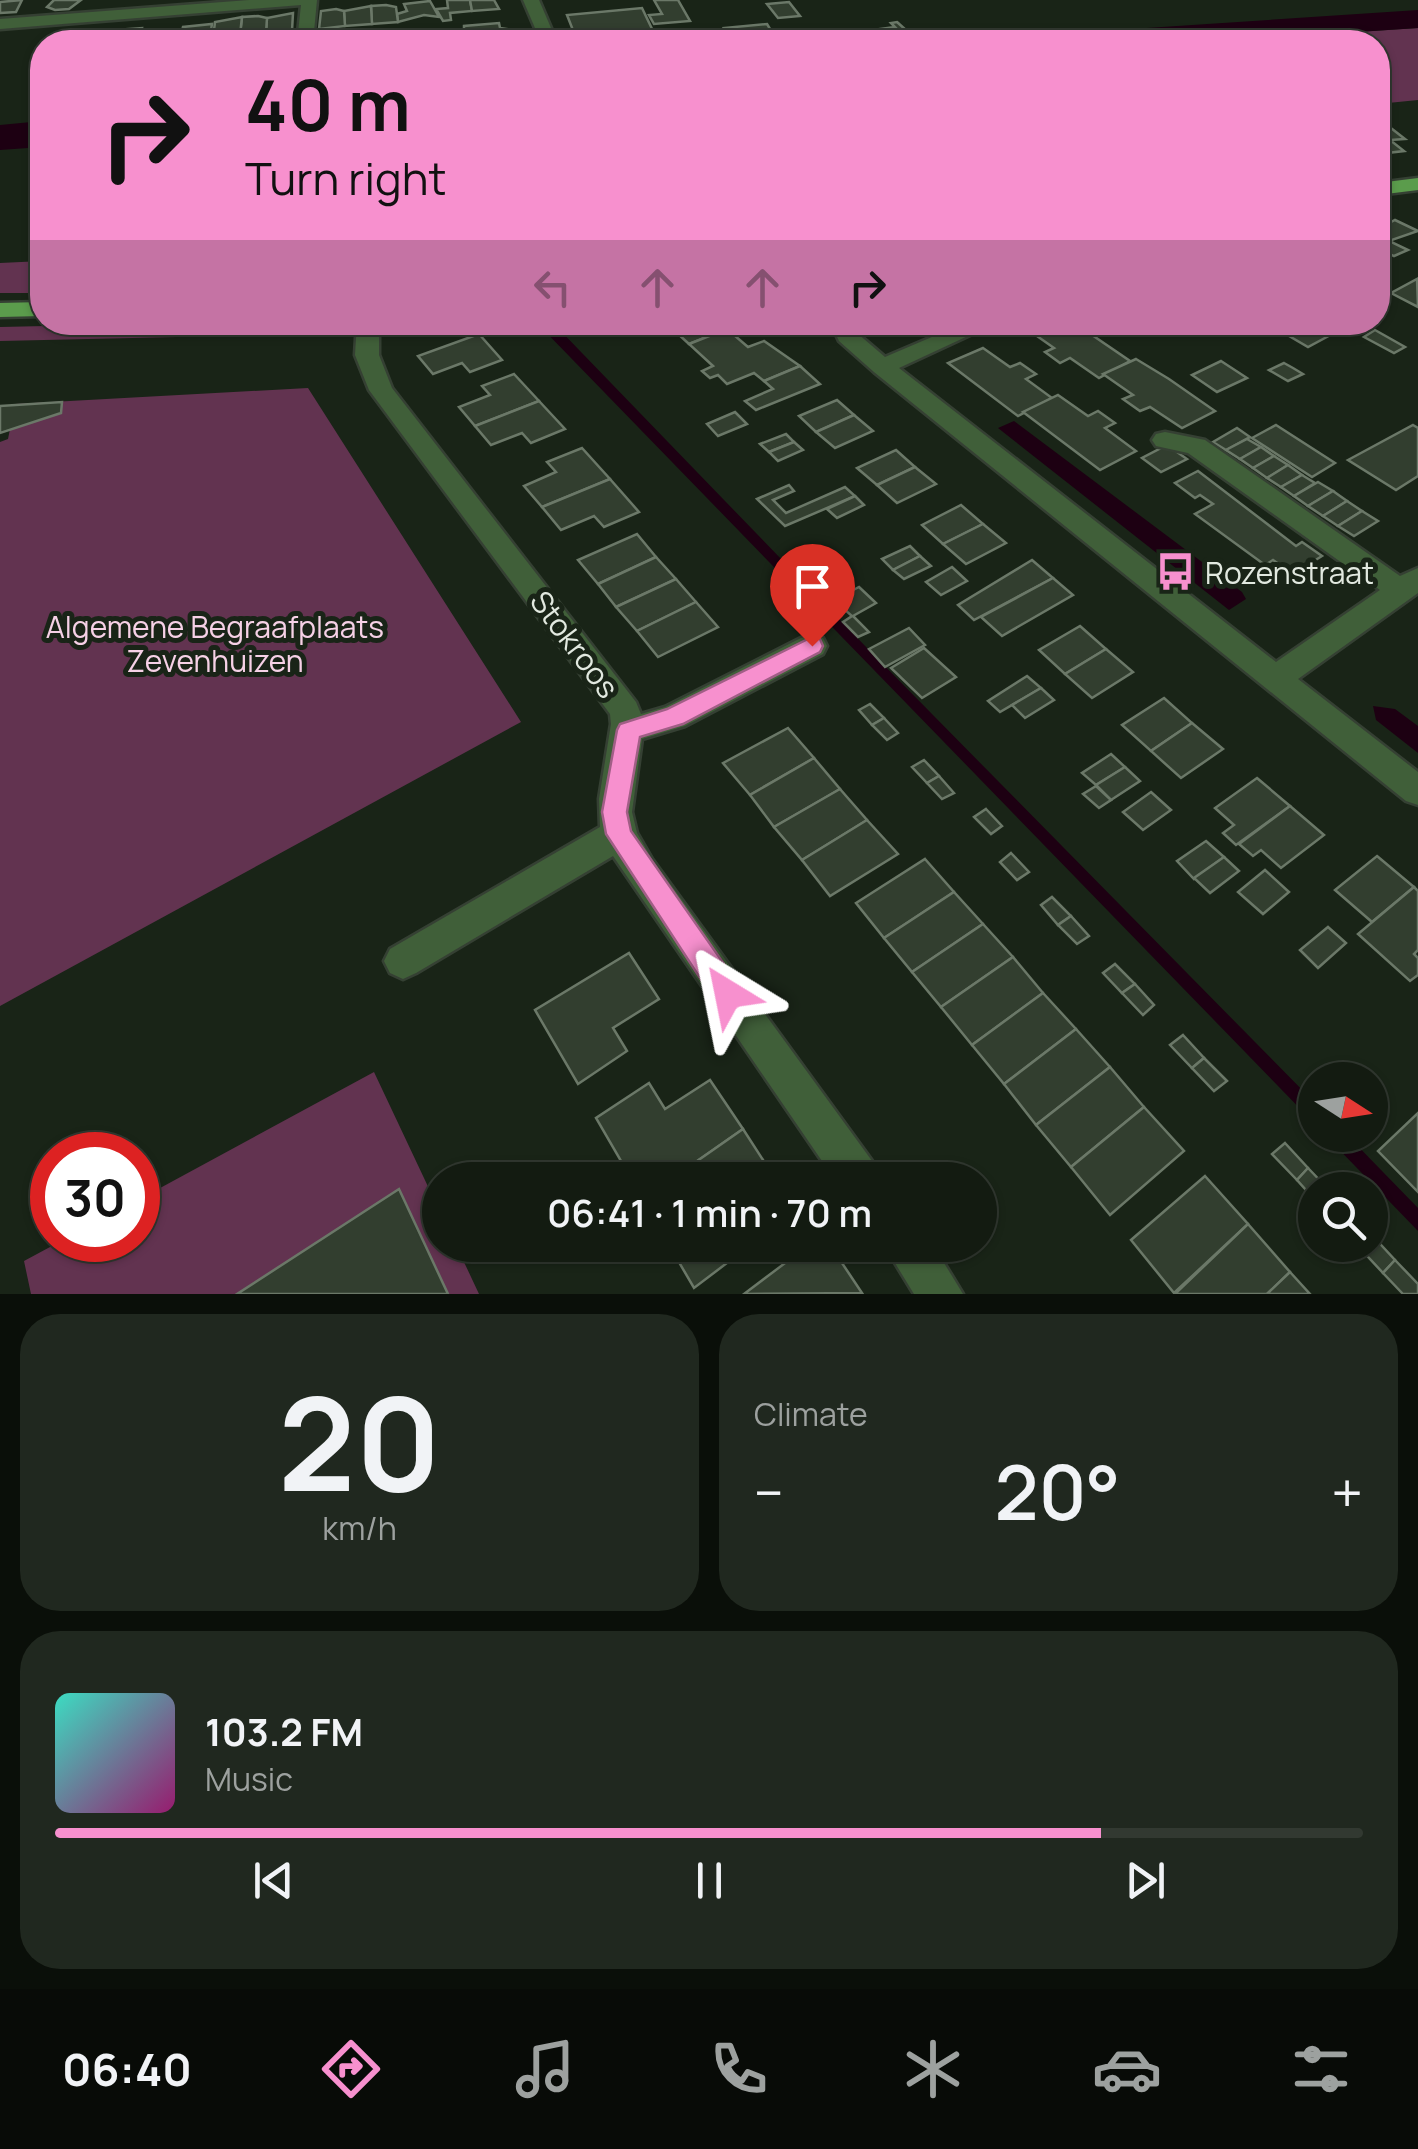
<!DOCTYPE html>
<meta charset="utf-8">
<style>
:root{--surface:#131b11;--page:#20281f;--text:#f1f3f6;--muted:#9da19f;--line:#323931;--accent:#f790ce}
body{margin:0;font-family:Manrope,sans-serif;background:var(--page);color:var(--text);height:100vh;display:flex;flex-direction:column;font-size:38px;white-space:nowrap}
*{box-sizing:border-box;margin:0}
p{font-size:32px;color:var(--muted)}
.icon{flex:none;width:55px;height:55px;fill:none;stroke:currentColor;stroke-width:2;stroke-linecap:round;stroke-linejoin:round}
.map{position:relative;height:1294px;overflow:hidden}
.sheet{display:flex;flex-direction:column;gap:20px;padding:20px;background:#0a0f09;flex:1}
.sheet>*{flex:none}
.banner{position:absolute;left:30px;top:30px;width:1360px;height:305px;border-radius:40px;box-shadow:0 2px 8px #0004,0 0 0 2px var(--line);background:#f790ce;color:#111;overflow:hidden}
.needle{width:65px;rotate:102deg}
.controls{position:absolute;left:1298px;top:1062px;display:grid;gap:20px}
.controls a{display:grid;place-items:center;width:90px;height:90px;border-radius:50%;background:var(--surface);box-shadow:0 2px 8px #0004,0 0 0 2px var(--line);font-size:50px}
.speed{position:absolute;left:30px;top:1132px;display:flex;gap:20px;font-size:50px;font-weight:700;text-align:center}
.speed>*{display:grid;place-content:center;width:130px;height:130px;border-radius:50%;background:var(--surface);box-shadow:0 2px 8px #0004,0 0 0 2px var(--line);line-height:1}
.speed .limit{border:15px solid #d22;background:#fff;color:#111}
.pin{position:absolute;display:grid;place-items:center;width:85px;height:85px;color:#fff;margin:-102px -42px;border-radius:50% 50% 50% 0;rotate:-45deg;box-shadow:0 0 10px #0007}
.pin .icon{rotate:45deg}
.me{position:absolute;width:110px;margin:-55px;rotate:325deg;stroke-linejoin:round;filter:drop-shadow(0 0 8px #0008)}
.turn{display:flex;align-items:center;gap:35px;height:210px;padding:0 50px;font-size:45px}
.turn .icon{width:130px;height:130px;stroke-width:2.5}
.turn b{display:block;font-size:70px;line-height:85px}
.lanes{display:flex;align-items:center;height:95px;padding:0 50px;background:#0003;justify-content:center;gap:50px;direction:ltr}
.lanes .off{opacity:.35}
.big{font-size:75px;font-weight:600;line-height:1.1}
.sheet .tile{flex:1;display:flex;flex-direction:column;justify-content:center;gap:15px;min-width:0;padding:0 35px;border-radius:40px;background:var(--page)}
.sheet .dial{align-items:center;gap:0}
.dial b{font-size:130px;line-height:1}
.song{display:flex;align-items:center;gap:30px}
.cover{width:120px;height:120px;border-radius:15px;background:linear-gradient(135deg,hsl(170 70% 55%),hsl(320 70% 35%))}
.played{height:10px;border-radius:5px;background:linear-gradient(90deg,var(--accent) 80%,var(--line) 80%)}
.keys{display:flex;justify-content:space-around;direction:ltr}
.heat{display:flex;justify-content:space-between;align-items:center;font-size:55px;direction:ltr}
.sheet .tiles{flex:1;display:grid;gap:20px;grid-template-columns:1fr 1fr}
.tile:last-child{grid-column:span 2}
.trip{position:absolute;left:422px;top:1162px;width:575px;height:100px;border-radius:50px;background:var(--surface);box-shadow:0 2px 8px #0004,0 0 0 2px var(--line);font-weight:600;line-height:100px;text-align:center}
.dock{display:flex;height:160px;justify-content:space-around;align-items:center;background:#080b07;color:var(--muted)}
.dock .icon{width:70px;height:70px}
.dock .selected{color:var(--accent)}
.dock b{font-size:45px;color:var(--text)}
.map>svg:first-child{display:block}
.green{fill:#623350}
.water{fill:#1d0012}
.building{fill:#323e2f;stroke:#6b7868;stroke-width:2.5}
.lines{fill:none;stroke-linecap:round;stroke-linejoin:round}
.minor-casing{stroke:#354033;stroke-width:5}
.major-casing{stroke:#354033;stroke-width:5}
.minor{fill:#405f39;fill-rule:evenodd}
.major{fill:#5b9c4c;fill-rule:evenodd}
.route{fill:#f790ce;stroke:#a15e86;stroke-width:2.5}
.labels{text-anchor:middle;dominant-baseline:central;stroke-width:10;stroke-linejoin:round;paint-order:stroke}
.poi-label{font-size:30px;fill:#e2e9e0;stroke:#192417;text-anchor:start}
.park-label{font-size:30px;fill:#f6d1e6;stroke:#192417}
.street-label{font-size:30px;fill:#e2e9e0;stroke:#192417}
</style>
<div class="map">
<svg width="1418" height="1294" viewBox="0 0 1418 1294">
<rect width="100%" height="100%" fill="#192417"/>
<g class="green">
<polygon points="1418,28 1418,100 1378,104 1378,42 1206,42"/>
<polygon points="42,261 42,293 0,293 0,263"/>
<polygon points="191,322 305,322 305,323 281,332 185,336"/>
<polygon points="182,323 177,337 0,341 0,327"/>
<polygon points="308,388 521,722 0,1006 0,442 8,439 15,404"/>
<polygon points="374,1072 440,1212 440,1245 456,1245 479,1294 31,1294 24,1261 63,1240 138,1240 138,1200"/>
</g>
<g class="water">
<polygon points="1418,10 1418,28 1206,42 937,42 1019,32 1056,34"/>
<polygon points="42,121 42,147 0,150 0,125"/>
<polygon points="537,323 553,323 868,649 1315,1103 1315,1124"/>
<polygon points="1014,421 1242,592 1246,599 1229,610 998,428"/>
<polygon points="1373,706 1395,709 1418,726 1418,753 1376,720"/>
<polygon points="1325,1135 1347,1135 1418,1208 1418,1231"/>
</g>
<g class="building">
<polygon points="22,0 16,12 0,13 0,2"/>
<polygon points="54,0 81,0 69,9 55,10 47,7"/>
<polygon points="447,0 470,0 472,11 450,13 451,20 443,21 436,9 448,8"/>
<polygon points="470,0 494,0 499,9 472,11"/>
<polygon points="654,0 678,0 690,21 654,24 649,15 662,14"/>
<polygon points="430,1 439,17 424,15 398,22 397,14 407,11 404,4"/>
<polygon points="789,2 800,16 778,18 767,4"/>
<polygon points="386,5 396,7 398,22 372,24 371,6"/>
<polygon points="371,6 372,24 345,26 344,11"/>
<polygon points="642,8 653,31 576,38 567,15"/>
<polygon points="336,9 344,11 345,26 319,29 321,11"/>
<polygon points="293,13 292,31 266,33 267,18"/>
<polygon points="258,16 267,18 266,33 240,35 242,17"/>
<polygon points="242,17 240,35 213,38 215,22"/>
<polygon points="897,22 917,40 877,42 866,31 895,27 891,23"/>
<polygon points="499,23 500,28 514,30 516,39 474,41 472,31 464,32 464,26"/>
<polygon points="212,24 209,42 179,42 183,27"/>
<polygon points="767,24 775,37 748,42 732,41 724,28"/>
<polygon points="142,28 139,42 104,42 104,39 113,38 115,30"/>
<polygon points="1378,118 1405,139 1390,140 1404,151 1378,154"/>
<polygon points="1395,220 1418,231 1389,241 1378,235 1378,221 1385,225"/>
<polygon points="1378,235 1389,241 1408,250 1394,256 1378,248"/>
<polygon points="1417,279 1418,307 1391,293"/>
<polygon points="665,322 730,322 723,325 727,329 689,344"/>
<polygon points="1042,322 1073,322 1130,361 1099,378 1070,358 1060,363 1045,352 1054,348 1027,329"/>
<polygon points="1294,322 1344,322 1349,325 1308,347 1279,330"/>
<polygon points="727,329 748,347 764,341 800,366 764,381 754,373 727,384 718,375 710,378 702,371 713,366 689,344"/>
<polygon points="1375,330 1405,347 1394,353 1364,337"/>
<polygon points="479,334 502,360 470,372 462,363 433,374 418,356"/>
<polygon points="983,348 1010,367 1020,363 1036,374 1026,379 1052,398 1018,416 948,363"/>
<polygon points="1136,359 1169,379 1215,411 1182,428 1150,407 1140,411 1123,399 1133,395 1103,374"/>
<polygon points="1221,361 1247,378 1217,392 1192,375"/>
<polygon points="1284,363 1293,368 1303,374 1288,381 1269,370"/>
<polygon points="800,366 820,384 756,410 745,401 773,389 764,381"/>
<polygon points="514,374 539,401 475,426 459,407 490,395 482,386"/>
<polygon points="1058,395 1088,416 1098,411 1115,423 1105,428 1136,451 1100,470 1023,412"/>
<polygon points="837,400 854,415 816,432 799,416"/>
<polygon points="539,401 565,429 531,443 522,433 491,445 475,426"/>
<polygon points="62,402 61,413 0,433 0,406"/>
<polygon points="735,412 747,424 718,436 707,424"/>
<polygon points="854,415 873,431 835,448 816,432"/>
<polygon points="1276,425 1335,463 1312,477 1252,438"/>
<polygon points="1413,425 1418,428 1418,476 1396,490 1348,460"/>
<polygon points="1237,428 1250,437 1226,450 1213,442"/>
<polygon points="786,434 794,442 769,452 760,444"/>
<polygon points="1247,439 1261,447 1240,459 1226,450"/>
<polygon points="794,442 803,450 778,461 769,452"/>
<polygon points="1167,445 1187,459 1161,472 1142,458"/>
<polygon points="1261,447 1274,456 1253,468 1240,459"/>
<polygon points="582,448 610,479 542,507 524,486 556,472 547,462"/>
<polygon points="896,450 915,467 877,485 857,468"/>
<polygon points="1274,456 1288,465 1267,478 1253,468"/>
<polygon points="1288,465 1302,475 1281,487 1267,478"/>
<polygon points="915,467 936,484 897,503 877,485"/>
<polygon points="1198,471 1296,546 1302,542 1322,556 1293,574 1273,560 1265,565 1195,514 1213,504 1200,495 1195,498 1175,483"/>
<polygon points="1302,475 1315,483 1294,496 1281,487"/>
<polygon points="610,479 639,512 604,527 594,516 561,530 542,507"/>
<polygon points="1318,482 1333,491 1308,506 1294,496"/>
<polygon points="789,485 794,491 773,500 786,513 845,487 855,496 785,526 757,499"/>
<polygon points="1333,491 1347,501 1323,516 1308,506"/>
<polygon points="855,496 864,505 837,518 827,509"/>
<polygon points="1347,501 1362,511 1338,526 1323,516"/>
<polygon points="961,505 983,524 943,544 922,525"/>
<polygon points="1362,511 1378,521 1354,536 1338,526"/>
<polygon points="983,524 1006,543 966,564 943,544"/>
<polygon points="637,534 656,557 598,584 578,560"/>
<polygon points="910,546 920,556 893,570 882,559"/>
<polygon points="920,556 931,566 904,579 893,570"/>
<polygon points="656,557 676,579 616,607 598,584"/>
<polygon points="1032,560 1053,578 974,620 958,605"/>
<polygon points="952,567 967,581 941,595 926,582"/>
<polygon points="1053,578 1073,595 1002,636 981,617"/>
<polygon points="676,579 696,602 637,631 616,607"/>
<polygon points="859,587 876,603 853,616 869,632 858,637 843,622 852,616 834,600"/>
<polygon points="696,602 718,627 658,657 637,631"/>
<polygon points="1080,626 1106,649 1065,674 1039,650"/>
<polygon points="909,628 925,645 885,667 869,649"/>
<polygon points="924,648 956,677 922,698 891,668"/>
<polygon points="1106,649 1133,672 1092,698 1065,674"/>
<polygon points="1027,676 1041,688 1000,712 988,701"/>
<polygon points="1041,688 1054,700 1025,718 1012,705"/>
<polygon points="1164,698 1192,723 1151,751 1122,725"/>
<polygon points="870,704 884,718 872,725 859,710"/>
<polygon points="884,718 898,733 887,740 872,725"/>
<polygon points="1192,723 1223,749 1181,778 1151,751"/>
<polygon points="788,728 814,758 750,795 723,763"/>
<polygon points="1111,754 1125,767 1096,785 1082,773"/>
<polygon points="814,758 840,789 774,827 750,795"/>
<polygon points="924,760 939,776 927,783 912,767"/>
<polygon points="1125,767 1140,781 1111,800 1096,785"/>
<polygon points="939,776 954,793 942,799 927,783"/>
<polygon points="1257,778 1290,806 1236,845 1223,833 1234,825 1215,808"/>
<polygon points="1096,786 1111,800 1099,808 1083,794"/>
<polygon points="840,789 867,820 802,860 774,827"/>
<polygon points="1151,792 1171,810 1143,830 1123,812"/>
<polygon points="1290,806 1324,835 1281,868 1261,850 1253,856 1239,844"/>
<polygon points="986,809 1002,826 991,834 974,817"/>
<polygon points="867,820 898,854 830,896 802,860"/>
<polygon points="1206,841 1224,857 1194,879 1177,861"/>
<polygon points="1011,853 1029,872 1017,880 1000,862"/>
<polygon points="1377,856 1414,887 1372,922 1335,890"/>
<polygon points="1224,857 1239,871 1210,893 1194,878"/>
<polygon points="925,859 954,892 884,938 856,903"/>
<polygon points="1265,870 1289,892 1263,914 1238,892"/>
<polygon points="1414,887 1418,891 1418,950 1414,954 1418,958 1418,975 1410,981 1358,934"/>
<polygon points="954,892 983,924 912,972 884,938"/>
<polygon points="1052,897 1071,916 1058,925 1041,905"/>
<polygon points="1071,916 1089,936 1077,944 1058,925"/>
<polygon points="983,924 1013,957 941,1007 912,972"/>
<polygon points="1328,927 1346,943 1318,968 1300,950"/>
<polygon points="629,953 659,999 613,1028 627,1051 578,1084 535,1010"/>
<polygon points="1013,957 1043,993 972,1045 941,1007"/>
<polygon points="1115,964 1135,984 1122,993 1103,973"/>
<polygon points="1135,984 1154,1005 1143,1015 1122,993"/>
<polygon points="1043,993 1076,1029 1004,1084 972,1045"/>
<polygon points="1076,1029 1110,1067 1036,1125 1004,1084"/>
<polygon points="1183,1035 1204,1058 1192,1068 1170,1045"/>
<polygon points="1204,1058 1227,1081 1214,1091 1192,1068"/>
<polygon points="1110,1067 1144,1107 1071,1167 1036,1125"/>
<polygon points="710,1080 743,1129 670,1180 632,1180 596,1118 649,1083 665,1109"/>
<polygon points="1144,1107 1184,1151 1110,1215 1071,1167"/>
<polygon points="1418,1113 1418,1192 1378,1151"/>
<polygon points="743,1129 776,1180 670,1180"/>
<polygon points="1285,1143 1308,1168 1297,1180 1272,1154"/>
<polygon points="1308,1168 1329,1190 1315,1190 1315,1200 1297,1180"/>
<polygon points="1205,1176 1248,1224 1174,1293 1131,1240"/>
<polygon points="399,1189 448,1294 237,1294"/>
<polygon points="1248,1224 1290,1272 1267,1294 1175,1294"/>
<polygon points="1370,1233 1395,1260 1383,1273 1357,1245 1370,1245"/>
<polygon points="669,1245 747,1245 748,1247 694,1288"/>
<polygon points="809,1245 830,1245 862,1293 744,1294"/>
<polygon points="1395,1260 1418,1284 1418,1294 1403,1294 1383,1273"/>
<polygon points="1290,1272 1310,1294 1267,1294"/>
</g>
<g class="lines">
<defs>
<g id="minor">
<polygon points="249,0 317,0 313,42 297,42 301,5 0,29 0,19"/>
<polygon points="523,0 539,0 557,42 541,42"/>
<polygon points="420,34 428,39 426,42 370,42 378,37"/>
<polygon points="357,322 379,322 379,355 392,388 636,702 641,714 665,707 801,638 812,635 823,638 827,646 823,654 685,726 642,739 632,812 637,833 652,859 875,1165 881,1180 835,1180 613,856 416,973 403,979 390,973 384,961 390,949 600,827 599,799 611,724 610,714 369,390 355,355"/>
<polygon points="830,322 853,322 857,333 885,357 967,322 998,322 899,368 1276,662 1380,590 1188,453 1156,446 1152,440 1156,434 1165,432 1205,440 1400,576 1418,568 1418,593 1298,679 1418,772 1418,805 1406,801 874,372 839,341"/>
<polygon points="884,1245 933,1245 963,1294 914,1294"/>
</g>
<g id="major">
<polygon points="1418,178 1418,190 1378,195 1378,183"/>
<polygon points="42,302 42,316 0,317 0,303"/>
</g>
</defs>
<use href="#minor" class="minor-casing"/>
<use href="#major" class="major-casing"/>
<use href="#minor" class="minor"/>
<use href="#major" class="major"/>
</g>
<polygon class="route" points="812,637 820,639 823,646 820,652 683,724 640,737 627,812 631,831 738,984 742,994 738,1004 728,1008 717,1004 606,834 602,812 617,730 620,724 667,709"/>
<defs>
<symbol id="bus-bare" viewBox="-9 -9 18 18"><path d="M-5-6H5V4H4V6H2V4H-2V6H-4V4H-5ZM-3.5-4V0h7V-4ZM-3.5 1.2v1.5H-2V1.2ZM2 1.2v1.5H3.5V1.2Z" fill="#f790ce" stroke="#192417" stroke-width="2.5" paint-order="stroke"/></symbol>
</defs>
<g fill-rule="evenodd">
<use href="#bus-bare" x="1148" y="544" width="55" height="55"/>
</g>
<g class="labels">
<g class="poi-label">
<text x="1205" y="572">Rozenstraat</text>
</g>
<g class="park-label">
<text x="215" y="626">Algemene Begraafplaats<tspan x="215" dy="34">Zevenhuizen</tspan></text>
</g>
<g class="street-label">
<text transform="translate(575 644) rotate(53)">Stokroos</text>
</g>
</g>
</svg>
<div class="controls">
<a><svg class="needle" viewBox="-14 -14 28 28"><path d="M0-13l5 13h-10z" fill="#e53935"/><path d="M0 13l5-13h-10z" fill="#9da19f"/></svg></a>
<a><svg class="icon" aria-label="search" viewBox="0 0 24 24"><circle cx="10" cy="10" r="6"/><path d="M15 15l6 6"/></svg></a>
</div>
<div class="speed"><div class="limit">30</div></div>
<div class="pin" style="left:812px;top:646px;background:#d93025"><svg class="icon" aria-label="arrive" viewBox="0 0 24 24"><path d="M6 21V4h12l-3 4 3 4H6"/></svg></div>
<svg class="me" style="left:728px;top:994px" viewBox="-20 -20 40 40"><path d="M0-17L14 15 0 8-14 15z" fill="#f790ce" stroke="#fff" stroke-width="4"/></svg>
<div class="trip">06:41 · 1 min · 70 m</div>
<div class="banner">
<div class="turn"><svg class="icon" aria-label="right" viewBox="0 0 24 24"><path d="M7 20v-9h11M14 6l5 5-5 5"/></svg><div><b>40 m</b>Turn right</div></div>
<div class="lanes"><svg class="icon off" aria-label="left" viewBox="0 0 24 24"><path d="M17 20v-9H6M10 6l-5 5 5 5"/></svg><svg class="icon off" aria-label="ahead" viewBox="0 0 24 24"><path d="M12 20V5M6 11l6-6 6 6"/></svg><svg class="icon off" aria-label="ahead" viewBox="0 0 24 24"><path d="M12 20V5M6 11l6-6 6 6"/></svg><svg class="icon" aria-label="right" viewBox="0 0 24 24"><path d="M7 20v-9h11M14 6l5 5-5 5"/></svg></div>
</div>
</div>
<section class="sheet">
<div class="tiles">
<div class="tile dial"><b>20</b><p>km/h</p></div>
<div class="tile"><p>Climate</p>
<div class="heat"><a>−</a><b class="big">20°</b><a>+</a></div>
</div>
<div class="tile">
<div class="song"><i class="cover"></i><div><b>103.2 FM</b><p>Music</p></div></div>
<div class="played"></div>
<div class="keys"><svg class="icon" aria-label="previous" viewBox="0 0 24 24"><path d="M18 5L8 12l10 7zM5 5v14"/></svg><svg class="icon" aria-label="pause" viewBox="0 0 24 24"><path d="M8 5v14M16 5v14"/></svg><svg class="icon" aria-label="next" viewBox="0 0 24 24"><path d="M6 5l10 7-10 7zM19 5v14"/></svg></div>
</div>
</div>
</section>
<nav class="dock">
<b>06:40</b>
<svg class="icon selected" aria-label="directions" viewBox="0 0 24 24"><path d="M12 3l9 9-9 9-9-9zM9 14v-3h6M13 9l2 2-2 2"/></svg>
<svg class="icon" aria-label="music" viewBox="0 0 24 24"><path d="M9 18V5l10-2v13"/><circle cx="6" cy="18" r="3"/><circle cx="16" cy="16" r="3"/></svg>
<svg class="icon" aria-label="phone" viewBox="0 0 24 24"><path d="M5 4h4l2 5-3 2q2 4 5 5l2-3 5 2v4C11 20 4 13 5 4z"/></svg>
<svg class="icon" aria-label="climate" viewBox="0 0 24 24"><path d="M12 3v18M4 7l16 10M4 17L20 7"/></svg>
<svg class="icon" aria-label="car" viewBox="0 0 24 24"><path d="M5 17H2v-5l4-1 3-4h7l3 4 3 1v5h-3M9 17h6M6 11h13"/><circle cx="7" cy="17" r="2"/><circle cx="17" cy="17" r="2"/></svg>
<svg class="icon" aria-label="filters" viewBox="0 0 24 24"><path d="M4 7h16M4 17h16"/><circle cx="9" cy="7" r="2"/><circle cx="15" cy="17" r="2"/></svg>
</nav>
